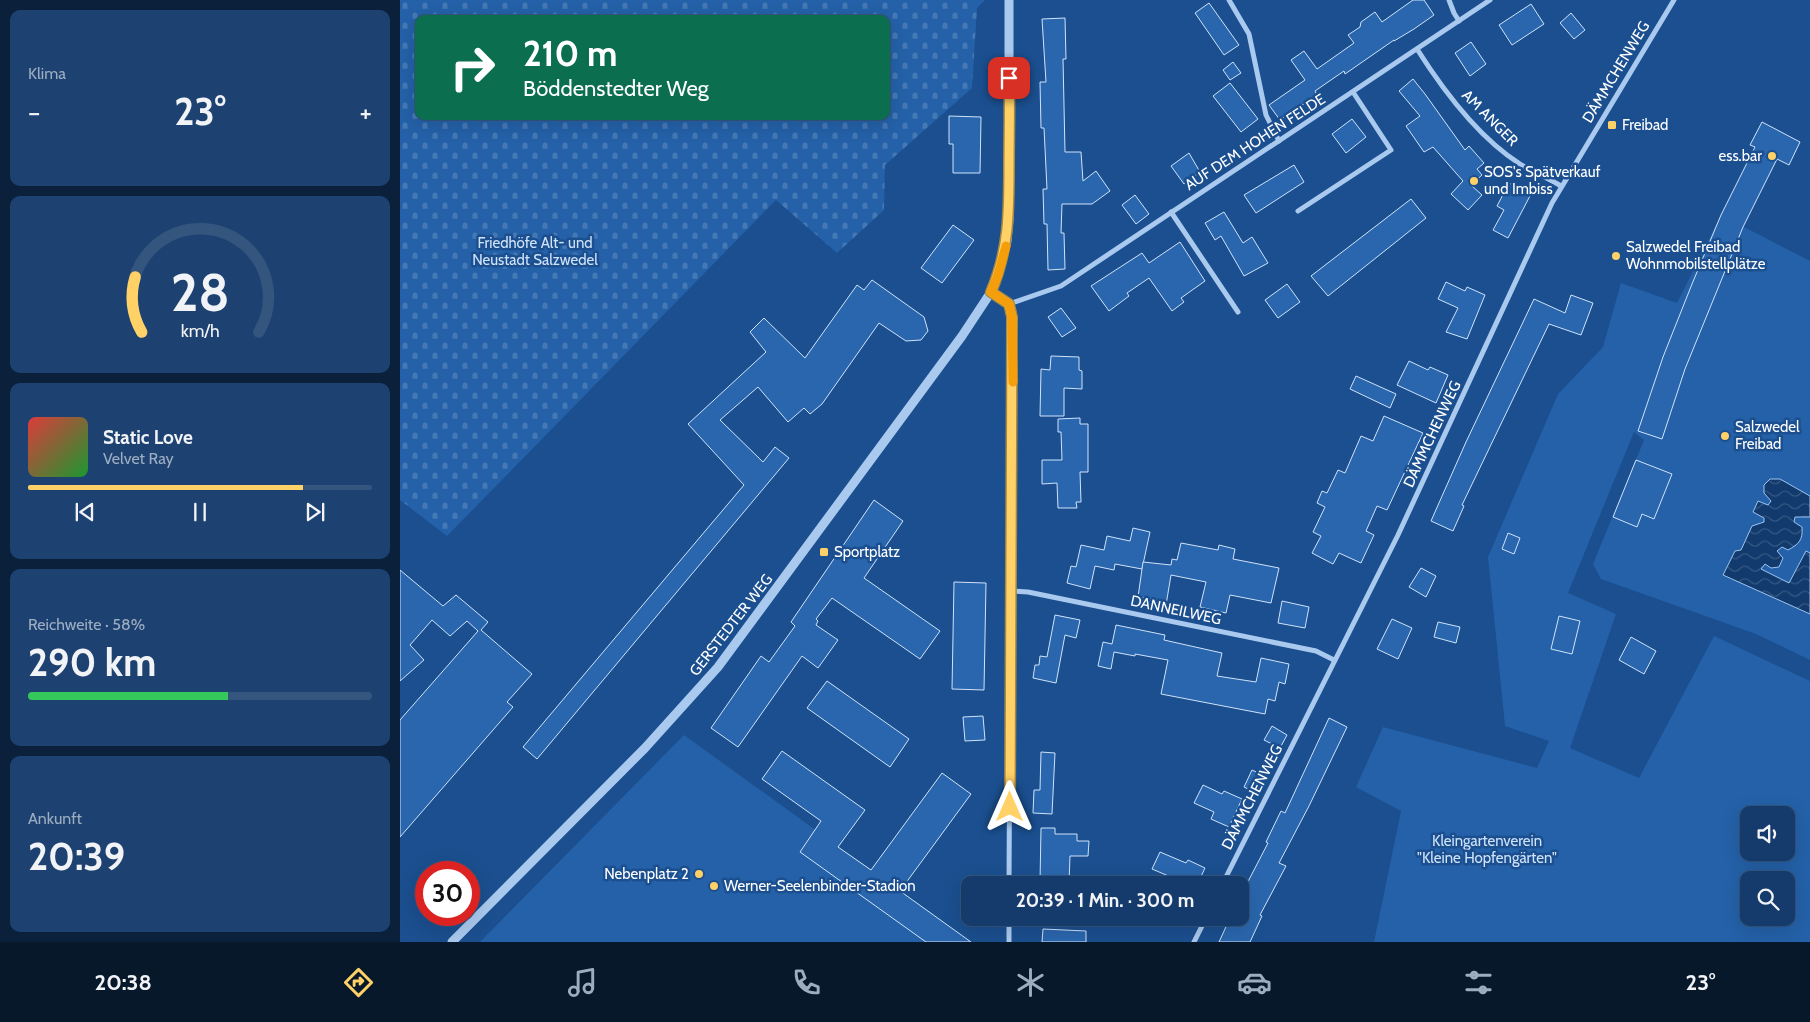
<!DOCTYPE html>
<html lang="de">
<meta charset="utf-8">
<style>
:root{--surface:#143b6b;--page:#1d4271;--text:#f1f3f6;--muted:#9dadc1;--line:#33557e;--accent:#ffd166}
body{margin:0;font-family:Cabin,sans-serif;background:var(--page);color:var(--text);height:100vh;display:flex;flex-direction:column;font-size:19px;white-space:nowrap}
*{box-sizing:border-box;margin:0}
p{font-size:16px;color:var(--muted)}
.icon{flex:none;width:28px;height:28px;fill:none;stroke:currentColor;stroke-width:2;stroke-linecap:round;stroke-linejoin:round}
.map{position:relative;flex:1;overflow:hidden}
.panel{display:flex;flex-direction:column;gap:10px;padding:10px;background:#0b203b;width:400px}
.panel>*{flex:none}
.guide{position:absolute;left:15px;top:15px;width:475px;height:105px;border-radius:10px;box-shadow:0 5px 20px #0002,0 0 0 1px var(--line);background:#0b6e4f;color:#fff;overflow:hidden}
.tools{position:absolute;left:1340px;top:806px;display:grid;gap:10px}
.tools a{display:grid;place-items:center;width:55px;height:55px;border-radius:10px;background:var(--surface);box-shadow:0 5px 20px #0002,0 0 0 1px var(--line);font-size:25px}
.speed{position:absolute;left:15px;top:861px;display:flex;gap:10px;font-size:25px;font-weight:700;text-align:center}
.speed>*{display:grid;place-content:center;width:65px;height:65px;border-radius:50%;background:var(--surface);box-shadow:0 5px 20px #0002,0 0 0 1px var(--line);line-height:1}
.speed .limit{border:8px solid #d22;background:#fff;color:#111}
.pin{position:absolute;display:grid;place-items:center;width:42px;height:42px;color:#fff;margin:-21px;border-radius:10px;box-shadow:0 2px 8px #0006}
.me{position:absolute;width:55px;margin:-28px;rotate:0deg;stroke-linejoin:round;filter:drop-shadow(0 0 4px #0008)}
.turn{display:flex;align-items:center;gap:18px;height:105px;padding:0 25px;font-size:22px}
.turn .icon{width:65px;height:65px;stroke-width:2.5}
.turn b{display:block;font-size:35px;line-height:42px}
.big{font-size:38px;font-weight:800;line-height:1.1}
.panel .card{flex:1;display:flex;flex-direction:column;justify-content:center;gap:8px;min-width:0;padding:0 18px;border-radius:10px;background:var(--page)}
.panel .dial{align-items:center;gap:0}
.dial svg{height:130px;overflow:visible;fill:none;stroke:var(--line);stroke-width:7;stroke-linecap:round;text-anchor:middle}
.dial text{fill:var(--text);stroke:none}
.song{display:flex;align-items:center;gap:15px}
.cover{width:60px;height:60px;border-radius:8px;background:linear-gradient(135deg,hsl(0 70% 55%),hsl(130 70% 35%))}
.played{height:5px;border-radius:2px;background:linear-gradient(90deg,var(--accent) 80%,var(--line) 80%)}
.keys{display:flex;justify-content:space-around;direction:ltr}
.heat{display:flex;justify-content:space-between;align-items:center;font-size:28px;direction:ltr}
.charge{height:8px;border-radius:4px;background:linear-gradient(90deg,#34c759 58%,var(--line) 0)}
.trip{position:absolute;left:561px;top:876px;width:288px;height:50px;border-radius:10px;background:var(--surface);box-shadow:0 5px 20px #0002,0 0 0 1px var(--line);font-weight:800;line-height:50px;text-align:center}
.tabs{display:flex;height:80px;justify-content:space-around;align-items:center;background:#08182b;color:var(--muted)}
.tabs .icon{width:35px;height:35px}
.tabs .on{color:var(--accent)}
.tabs b{font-size:22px;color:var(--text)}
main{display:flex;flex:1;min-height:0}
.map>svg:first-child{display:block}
.green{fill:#2461a8;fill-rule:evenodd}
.cemetery{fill:url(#cemetery-stones);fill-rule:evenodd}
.water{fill:url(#water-waves);stroke:#9cc4f0}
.building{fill:#2a66ad;stroke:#cfe3fa}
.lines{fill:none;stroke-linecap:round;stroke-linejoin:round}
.minor{stroke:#a9c9ee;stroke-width:5}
.tertiary{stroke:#a9c9ee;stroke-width:9}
.route-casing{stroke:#a68842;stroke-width:12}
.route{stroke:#ffd166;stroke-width:9}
.slow{stroke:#f59e0b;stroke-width:9}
.poi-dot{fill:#ffd166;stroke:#1b4f8f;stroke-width:2}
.labels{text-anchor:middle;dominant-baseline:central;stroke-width:5;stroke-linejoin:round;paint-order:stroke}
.street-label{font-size:15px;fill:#fff;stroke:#1b4f8f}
.poi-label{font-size:15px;fill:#fff;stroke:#1b4f8f;text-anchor:start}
.park-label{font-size:15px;fill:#cfe3fa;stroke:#1b4f8f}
</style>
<main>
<section class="panel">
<div class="card"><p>Klima</p>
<div class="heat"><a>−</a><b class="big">23°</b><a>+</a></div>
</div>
<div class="card dial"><svg viewBox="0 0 100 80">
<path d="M14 69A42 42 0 1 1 86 69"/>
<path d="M14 69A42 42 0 0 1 10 35" stroke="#ffd166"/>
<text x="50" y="56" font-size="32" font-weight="700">28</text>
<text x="50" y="72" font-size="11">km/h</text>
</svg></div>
<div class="card">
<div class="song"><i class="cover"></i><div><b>Static Love</b><p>Velvet Ray</p></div></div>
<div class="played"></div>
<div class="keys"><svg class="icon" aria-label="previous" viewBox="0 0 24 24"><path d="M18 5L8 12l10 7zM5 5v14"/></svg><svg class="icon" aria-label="pause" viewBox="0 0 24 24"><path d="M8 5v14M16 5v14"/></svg><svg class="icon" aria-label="next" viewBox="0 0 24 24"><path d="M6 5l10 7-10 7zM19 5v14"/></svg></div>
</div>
<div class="card"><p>Reichweite · 58%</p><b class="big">290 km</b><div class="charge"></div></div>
<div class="card"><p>Ankunft</p><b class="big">20:39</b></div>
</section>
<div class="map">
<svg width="1410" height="942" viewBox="0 0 1410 942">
<defs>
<pattern id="cemetery-stones" width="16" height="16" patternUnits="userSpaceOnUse" patternTransform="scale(1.25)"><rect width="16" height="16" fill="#2461a8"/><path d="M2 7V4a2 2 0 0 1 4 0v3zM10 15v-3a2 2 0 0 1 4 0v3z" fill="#4579b5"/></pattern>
<pattern id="water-waves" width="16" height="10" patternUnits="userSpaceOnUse" patternTransform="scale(1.25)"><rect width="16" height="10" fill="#123a6d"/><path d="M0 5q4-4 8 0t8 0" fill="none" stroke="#365883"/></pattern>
</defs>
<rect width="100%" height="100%" fill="#1b4f8f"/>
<g class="green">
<path d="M1321,215L1410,261V660L1356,634L1201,579L1193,564L1244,440L1234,432L1168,593L1216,614L1170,748L1239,778L1314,636L1410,681V942H974L1001,811L956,787L983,727L1137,768L1149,741L1105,726L1088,557L1158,394L1203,347L1221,283L1277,303ZM1349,815H1386V852H1349ZM1349,880H1386V918H1349Z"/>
<polygon points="284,735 571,942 80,942"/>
</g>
<path class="cemetery" d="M0,0H585L577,8L572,88L485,165L484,210L437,253L376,200L47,536L0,500ZM19,19H486V116H19Z"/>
<path class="water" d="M1370,479H1380L1410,496V517H1395L1394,522L1402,527C1403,540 1399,544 1388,550L1382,547L1377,551L1383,558L1379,567L1371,568L1365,564L1361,569L1389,583L1406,551L1410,553V614L1323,575L1335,551L1341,550L1352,526L1364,522V518L1353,512L1358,501L1368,505L1371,501L1364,493V485Z"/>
<g class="building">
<polygon points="1013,0 1024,0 1034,15 1014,29 994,41 994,40 945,74 944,71 915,91 917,95 880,120 869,105 905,80 891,60 904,51 917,69 954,43 948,35 960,27 961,22 975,12 982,22"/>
<polygon points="809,3 839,45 824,55 795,13"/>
<polygon points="1131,4 1144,24 1112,45 1099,25"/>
<polygon points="1171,13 1185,30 1174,39 1160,23"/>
<polygon points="665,18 666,59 663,59 665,152 681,152 683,181 696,171 710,191 692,204 662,204 661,233 664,233 665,269 648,270 647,224 644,224 643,189 647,189 644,128 641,128 640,82 646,82 642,19"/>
<polygon points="1071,42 1086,64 1070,76 1055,53"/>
<polygon points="833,62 841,73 830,80 823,70"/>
<polygon points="1013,79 1025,94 1065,150 1069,146 1084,163 1077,169 1082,175 1071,185 1082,195 1068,210 1051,194 1063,181 1033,147 1024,152 1006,126 1020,116 999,91"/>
<polygon points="830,83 858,119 841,132 813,96"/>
<polygon points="549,116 581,117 580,173 553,173 553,144 549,144"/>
<polygon points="952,119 966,137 946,153 932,134"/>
<polygon points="1362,122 1400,142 1389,165 1377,159 1343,227 1285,369 1262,439 1238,431 1263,357 1292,284 1321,215 1355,147 1350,145"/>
<polygon points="789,153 800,172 784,184 771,166"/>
<polygon points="894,165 904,182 856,213 844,195"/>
<polygon points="1109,183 1131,194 1108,238 1093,230 1104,210 1097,206"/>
<polygon points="735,195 749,214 736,224 722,205"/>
<polygon points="1011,199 1026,218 928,296 911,276"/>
<polygon points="824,212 843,243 852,237 868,263 844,276 821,236 815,240 805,223"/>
<polygon points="553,225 574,240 542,283 521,268"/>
<polygon points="780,242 805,281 781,298 784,302 772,311 749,278 727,293 729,296 709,311 691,286 742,253 749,263"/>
<polygon points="472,280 524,317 528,331 521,340 506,341 479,323 422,404 410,414 404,408 388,422 358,387 320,420 363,462 375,447 389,458 137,759 123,747 344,485 288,424 366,352 350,332 364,318 405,358 457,285 464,290"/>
<polygon points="1046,282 1065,291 1067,287 1085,295 1067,339 1046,332 1058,308 1038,299"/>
<polygon points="887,284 900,302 878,318 865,300"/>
<polygon points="1171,295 1193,303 1181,335 1149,324 1062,505 1064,506 1053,531 1031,521 1066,442 1134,299 1165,313"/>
<polygon points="661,308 676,328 662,337 648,317"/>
<polygon points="651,356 679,357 679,370 682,371 682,389 664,388 664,416 640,416 641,369 650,370"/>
<polygon points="1009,361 1028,370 1030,367 1048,375 1036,403 997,385"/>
<polygon points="956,376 996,394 990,408 950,389"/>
<polygon points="984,416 1023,433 987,510 977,506 966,531 974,535 961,563 939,553 933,564 912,553 921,536 913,532 925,507 917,503 922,491 927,493 938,470 945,473 961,436 973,441"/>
<polygon points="680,418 680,424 688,424 688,472 680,472 681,502 676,502 677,508 658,508 657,483 642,484 642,460 662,460 661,432 658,432 658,419"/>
<polygon points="1236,460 1272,474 1254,519 1242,514 1237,527 1213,517"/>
<polygon points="474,500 503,521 464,578 540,631 520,659 432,598 416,619 418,621 416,625 438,640 418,668 402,656 338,747 311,728 361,656 369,662 395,626 391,622"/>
<polygon points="733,528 750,532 742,569 715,564 714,570 695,566 690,589 667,583 671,566 676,567 681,545 704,550 707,536 730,541"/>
<polygon points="1108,533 1120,538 1114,554 1102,549"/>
<polygon points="781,543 818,550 819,545 835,549 833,559 879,568 871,603 830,595 826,613 800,607 806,582 771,575 766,605 751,602 751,599 738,597 743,562 771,565 772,559 777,560"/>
<polygon points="1021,568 1036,576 1026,597 1009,587"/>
<polygon points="0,570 43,606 56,595 88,622 81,630 132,674 107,702 113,707 0,837 0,720 78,631 67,621 50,636 32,620 10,645 24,660 0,681"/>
<polygon points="554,582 586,583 584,690 552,689"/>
<polygon points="882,601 909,607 905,628 878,623"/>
<polygon points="655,615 680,620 676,638 665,635 656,683 633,678 635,665 639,665 640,656 647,657"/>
<polygon points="1159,616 1180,621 1172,654 1151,649"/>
<polygon points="992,619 1012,628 998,659 977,649"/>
<polygon points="1038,622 1060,627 1056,643 1034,637"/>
<polygon points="716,625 765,635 764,640 822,653 817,676 856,682 861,658 889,664 885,684 879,682 875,701 868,699 865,714 761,694 768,660 735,654 735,656 714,652 711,669 698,666 703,642 712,644"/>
<polygon points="1231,637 1256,651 1244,674 1219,660"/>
<polygon points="427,681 509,739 490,767 407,708"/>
<polygon points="583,716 585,740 565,741 563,717"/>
<polygon points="929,718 947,727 909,806 879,863 886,866 860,915 862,916 850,942 819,942 830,918 840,918 840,897 868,843 866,842 881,811 885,813"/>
<polygon points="872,726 887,735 880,748 864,740"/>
<polygon points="382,751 465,810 438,847 471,870 542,773 571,794 500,891 571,942 526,942 400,852 421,821 362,779"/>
<polygon points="641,752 655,753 652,814 633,813 634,790 640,790"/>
<polygon points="852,770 865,776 856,793 844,787"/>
<polygon points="803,785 822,794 824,791 842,799 829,827 811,819 814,812 794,803"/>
<polygon points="641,828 655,828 655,834 677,834 677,841 689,841 688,856 670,856 669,883 640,882"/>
<polygon points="760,852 786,863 788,860 805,868 797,885 776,885 778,880 752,869"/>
<polygon points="643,929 686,931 686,942 642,942"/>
</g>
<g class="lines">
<g class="minor">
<polyline points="829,0 849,34 866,115 879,141"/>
<polyline points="1049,0 1054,13 1059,21"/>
<path d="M1017,49C1043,90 1079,138 1120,164C1133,172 1148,178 1161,186"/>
<polyline points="898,211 991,150 953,92"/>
<polyline points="771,212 838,312"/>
<polyline points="591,292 609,304 612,317 609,885"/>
<polyline points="609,304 661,286 1090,0"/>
<polyline points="612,591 628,592 916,651 934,660"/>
<polyline points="822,885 998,535 1152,203 1274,0"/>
<polyline points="609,942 609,918"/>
<polyline points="794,942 806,918"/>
</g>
<polyline class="tertiary" points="52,942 245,748 318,667 562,336 591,292 598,275 607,241 609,219 609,0"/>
</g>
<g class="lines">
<defs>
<path id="route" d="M609,78C610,108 609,137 609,167C609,212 609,250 591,292L609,304L612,317L610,807"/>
</defs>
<use href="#route" class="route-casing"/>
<use href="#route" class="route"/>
<polyline class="slow" points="606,246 598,275 591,292 609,304 612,317 613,382"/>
</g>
<g class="poi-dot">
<rect x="1207" y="120" width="10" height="10" rx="2.5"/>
<circle cx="1372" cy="156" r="5"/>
<circle cx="1074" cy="181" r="5"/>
<circle cx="1216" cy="256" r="5"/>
<circle cx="1325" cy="436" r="5"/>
<rect x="419" y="547" width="10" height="10" rx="2.5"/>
<circle cx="299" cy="874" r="5"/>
<circle cx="314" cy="886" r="5"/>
</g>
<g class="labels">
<g class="street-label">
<text transform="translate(1216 72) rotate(-59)">DÄMMCHENWEG</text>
<text transform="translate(1090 118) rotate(45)">AM ANGER</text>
<text transform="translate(855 142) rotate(-33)">AUF DEM HOHEN FELDE</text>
<text transform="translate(1032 434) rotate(-65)">DÄMMCHENWEG</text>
<text transform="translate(776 610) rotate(12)">DANNEILWEG</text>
<text transform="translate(331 625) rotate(-52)">GERSTEDTER WEG</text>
<text transform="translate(852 797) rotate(-63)">DÄMMCHENWEG</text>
</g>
<g class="poi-label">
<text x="1222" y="125">Freibad</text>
<text x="1362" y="156" text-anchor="end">ess.bar</text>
<text x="1084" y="172">SOS's Spätverkauf<tspan x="1084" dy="17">und Imbiss</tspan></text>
<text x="1226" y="247">Salzwedel Freibad<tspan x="1226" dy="17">Wohnmobilstellplätze</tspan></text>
<text x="1335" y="427">Salzwedel<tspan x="1335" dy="17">Freibad</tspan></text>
<text x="434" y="552">Sportplatz</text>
<text x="289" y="874" text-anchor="end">Nebenplatz 2</text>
<text x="324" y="886">Werner-Seelenbinder-Stadion</text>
</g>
<g class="park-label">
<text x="135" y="243">Friedhöfe Alt- und<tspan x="135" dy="17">Neustadt Salzwedel</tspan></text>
<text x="1087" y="841">Kleingartenverein<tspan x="1087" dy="17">"Kleine Hopfengärten"</tspan></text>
</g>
</g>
</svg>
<div class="tools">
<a><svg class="icon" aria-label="sound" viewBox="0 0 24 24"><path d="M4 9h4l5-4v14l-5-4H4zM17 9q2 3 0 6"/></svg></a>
<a><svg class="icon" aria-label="search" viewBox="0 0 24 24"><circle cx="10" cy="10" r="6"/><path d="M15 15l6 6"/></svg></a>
</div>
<div class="speed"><div class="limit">30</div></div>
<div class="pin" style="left:609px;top:78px;background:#d93025"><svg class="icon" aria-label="arrive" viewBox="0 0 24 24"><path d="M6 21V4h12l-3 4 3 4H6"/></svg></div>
<svg class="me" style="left:610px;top:807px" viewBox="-20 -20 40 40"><path d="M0-17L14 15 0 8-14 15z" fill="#ffd166" stroke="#fff" stroke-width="4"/></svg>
<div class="trip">20:39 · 1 Min. · 300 m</div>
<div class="guide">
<div class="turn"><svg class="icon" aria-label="right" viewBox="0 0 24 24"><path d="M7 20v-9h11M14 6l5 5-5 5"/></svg><div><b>210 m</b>Böddenstedter Weg</div></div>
</div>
</div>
</main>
<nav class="tabs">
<b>20:38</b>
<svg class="icon on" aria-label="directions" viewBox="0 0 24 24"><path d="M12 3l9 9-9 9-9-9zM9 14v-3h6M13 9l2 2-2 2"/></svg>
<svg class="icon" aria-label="music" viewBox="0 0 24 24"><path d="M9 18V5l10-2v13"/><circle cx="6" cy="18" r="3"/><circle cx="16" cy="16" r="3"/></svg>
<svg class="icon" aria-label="phone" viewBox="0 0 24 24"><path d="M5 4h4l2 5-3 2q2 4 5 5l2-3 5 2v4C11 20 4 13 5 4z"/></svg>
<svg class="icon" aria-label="climate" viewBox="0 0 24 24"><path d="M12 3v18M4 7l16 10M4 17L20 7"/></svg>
<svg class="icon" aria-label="car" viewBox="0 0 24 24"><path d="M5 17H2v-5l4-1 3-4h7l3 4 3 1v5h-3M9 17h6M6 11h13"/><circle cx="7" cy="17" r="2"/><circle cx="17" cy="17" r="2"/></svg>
<svg class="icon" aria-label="filters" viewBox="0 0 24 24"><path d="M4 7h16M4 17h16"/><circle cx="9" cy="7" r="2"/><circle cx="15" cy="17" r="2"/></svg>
<b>23°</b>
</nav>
